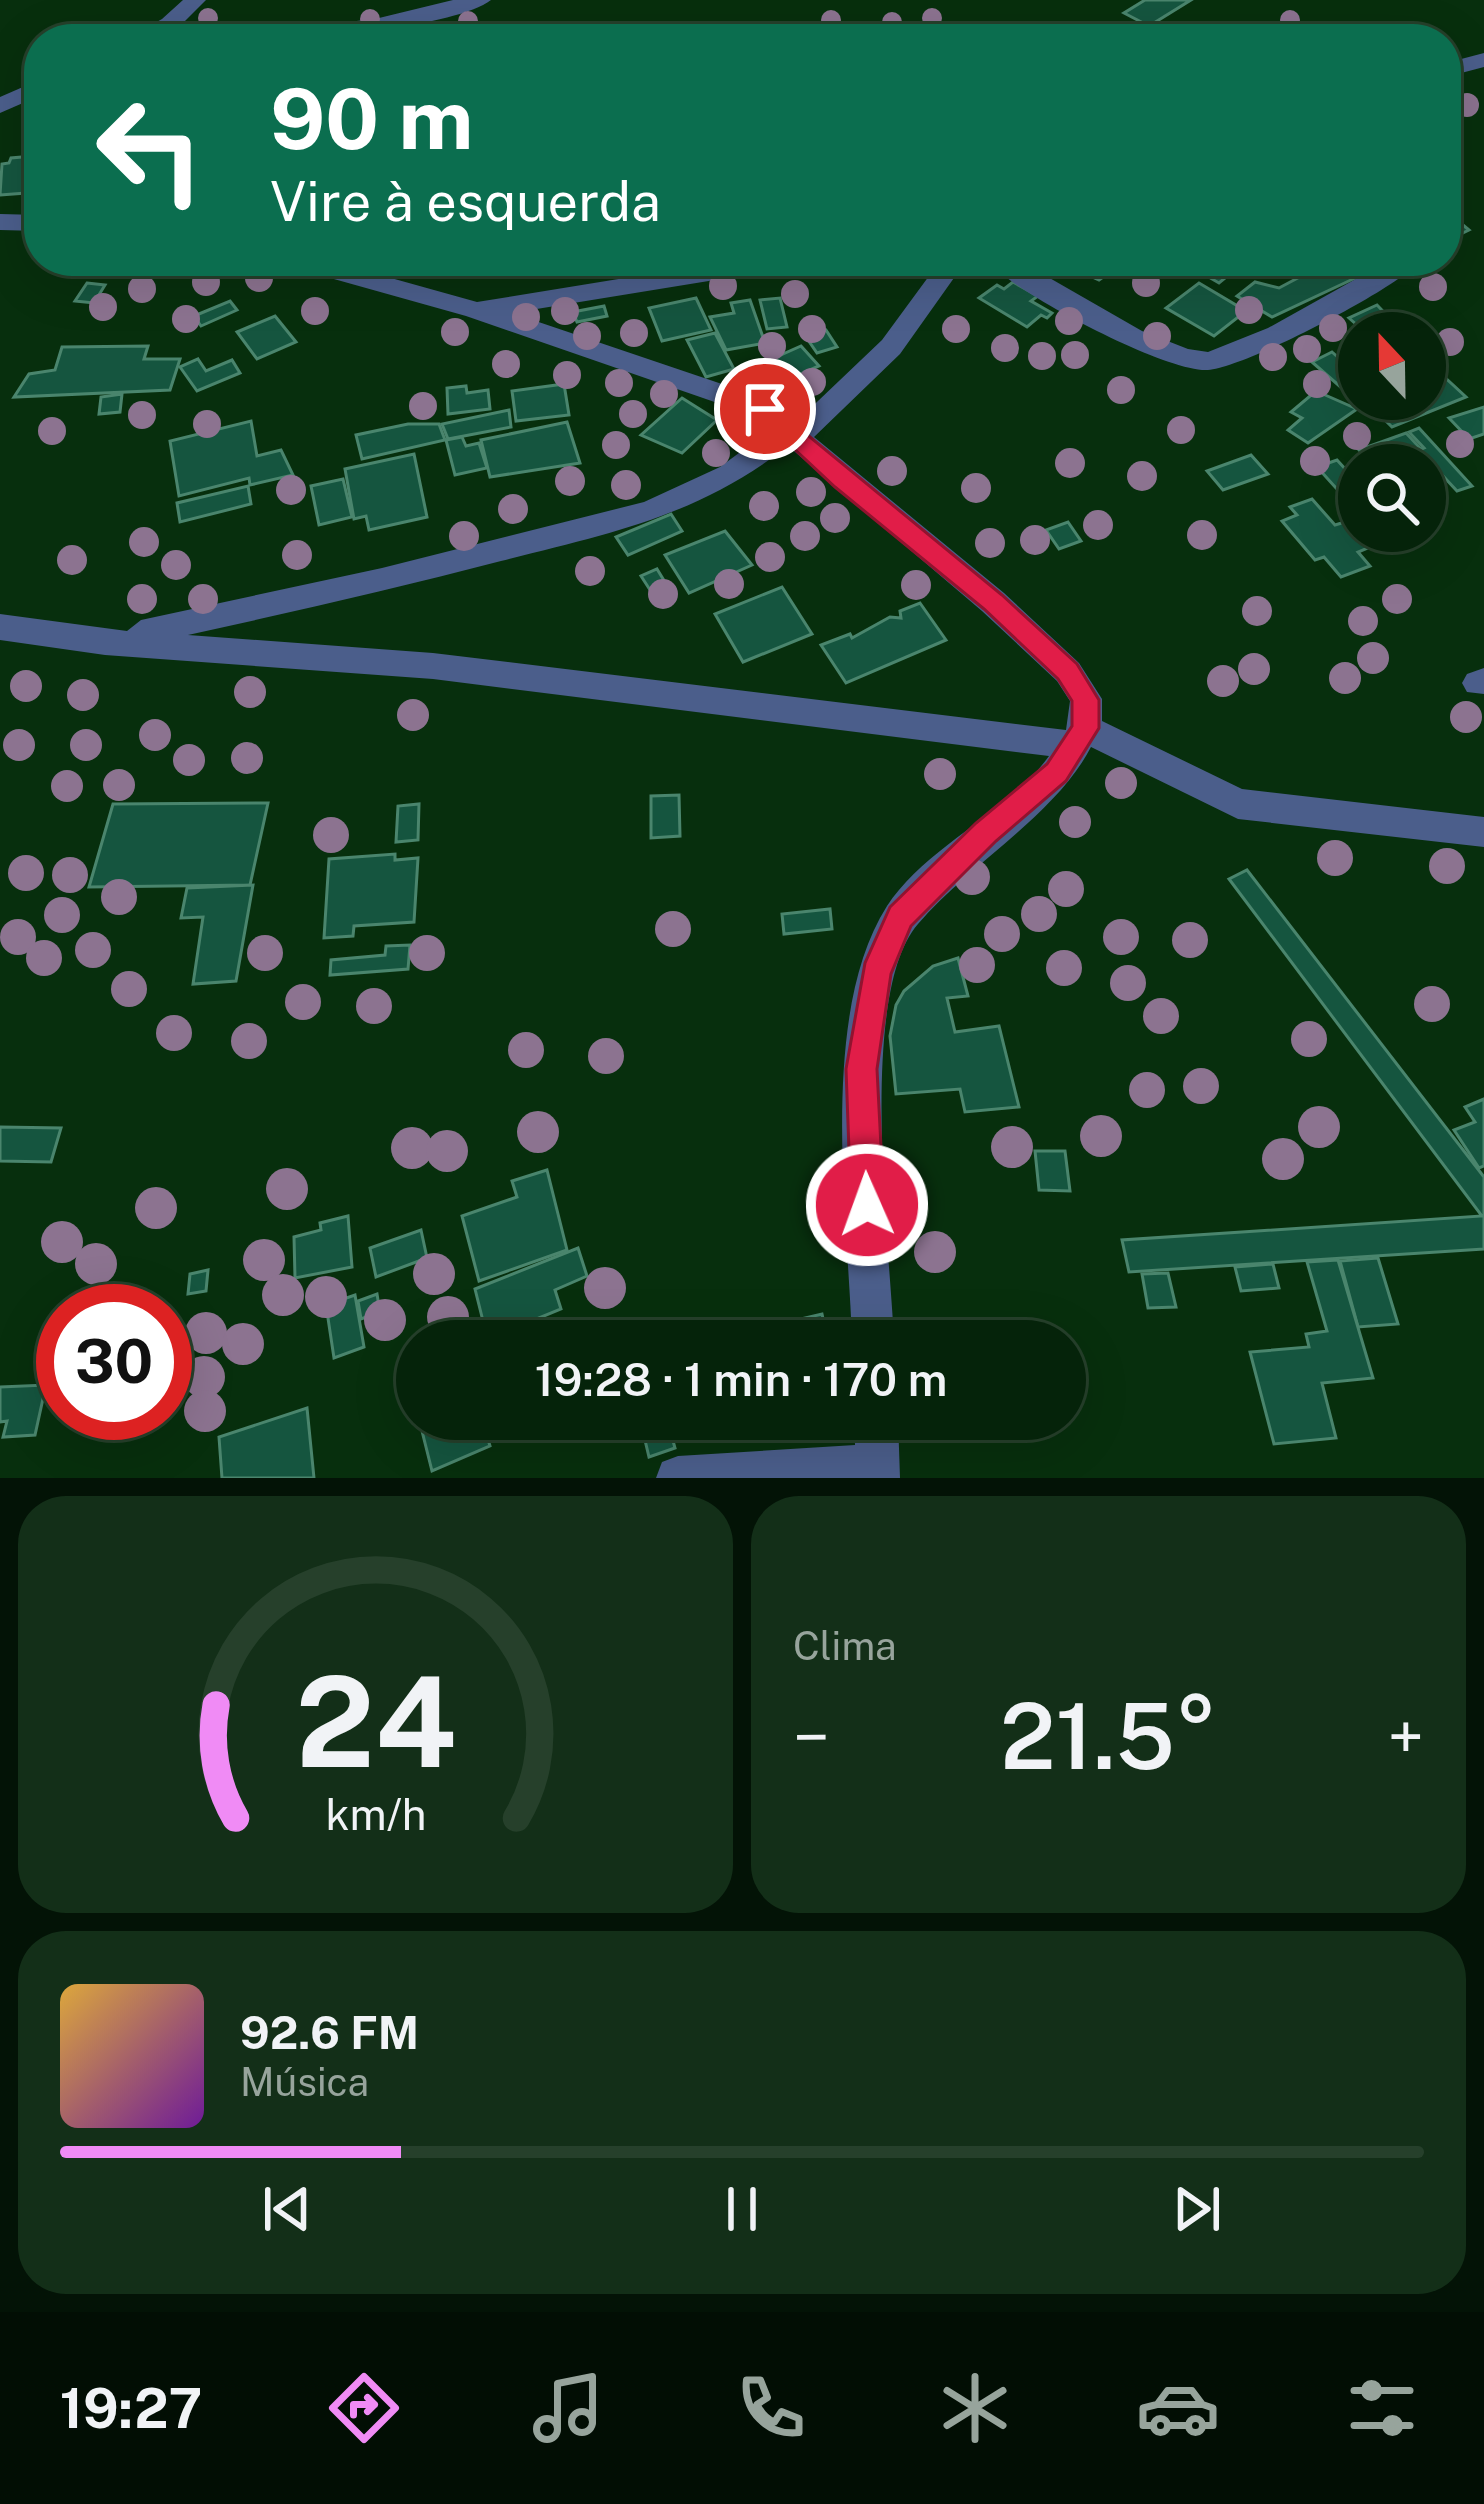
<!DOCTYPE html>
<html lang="pt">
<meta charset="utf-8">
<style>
:root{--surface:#05230a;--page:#132f18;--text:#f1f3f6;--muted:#97a49c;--line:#26402b;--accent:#f08bf5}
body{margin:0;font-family:"Public Sans",sans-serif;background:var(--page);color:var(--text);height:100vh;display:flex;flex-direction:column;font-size:45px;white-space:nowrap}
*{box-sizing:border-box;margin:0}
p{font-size:39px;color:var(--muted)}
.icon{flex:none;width:66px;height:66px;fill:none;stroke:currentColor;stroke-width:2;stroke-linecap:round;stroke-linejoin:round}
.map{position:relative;height:1478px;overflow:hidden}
.panel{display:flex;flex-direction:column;gap:18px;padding:18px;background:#031306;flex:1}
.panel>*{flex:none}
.guide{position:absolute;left:24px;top:24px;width:1437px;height:252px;border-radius:48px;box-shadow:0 12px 48px #0002,0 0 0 3px var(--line);background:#0b6e4f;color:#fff;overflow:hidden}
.needle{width:78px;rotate:338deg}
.controls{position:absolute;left:1338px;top:312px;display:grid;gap:24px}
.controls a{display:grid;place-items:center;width:108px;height:108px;border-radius:50%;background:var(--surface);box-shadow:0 12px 48px #0002,0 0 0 3px var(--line);font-size:60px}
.speed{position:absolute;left:36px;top:1284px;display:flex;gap:24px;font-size:60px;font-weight:700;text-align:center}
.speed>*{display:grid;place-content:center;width:156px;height:156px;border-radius:50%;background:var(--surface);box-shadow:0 12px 48px #0002,0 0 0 3px var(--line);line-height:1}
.speed .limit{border:18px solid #d22;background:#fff;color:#111}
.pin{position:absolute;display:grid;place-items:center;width:102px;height:102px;color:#fff;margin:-51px;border:6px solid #fff;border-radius:50%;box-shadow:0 3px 12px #0007}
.me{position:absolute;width:132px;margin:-66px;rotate:358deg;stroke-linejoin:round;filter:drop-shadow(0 0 9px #0008)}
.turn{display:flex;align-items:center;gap:42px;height:252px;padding:0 48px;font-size:54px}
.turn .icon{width:156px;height:156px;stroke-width:2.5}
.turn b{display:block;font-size:84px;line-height:102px}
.big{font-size:90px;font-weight:600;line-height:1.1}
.panel .widget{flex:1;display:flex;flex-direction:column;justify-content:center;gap:18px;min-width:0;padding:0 42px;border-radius:48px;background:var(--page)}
.panel .dial{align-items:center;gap:0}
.dial svg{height:312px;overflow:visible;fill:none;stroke:var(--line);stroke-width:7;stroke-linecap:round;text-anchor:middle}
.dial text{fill:var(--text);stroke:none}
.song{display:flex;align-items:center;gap:36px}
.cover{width:144px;height:144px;border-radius:18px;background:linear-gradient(135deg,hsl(40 70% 55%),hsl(280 70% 35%))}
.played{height:12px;border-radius:6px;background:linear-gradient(90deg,var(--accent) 25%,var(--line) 25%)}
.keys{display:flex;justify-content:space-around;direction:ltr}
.heat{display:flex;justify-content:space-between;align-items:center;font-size:66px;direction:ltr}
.panel .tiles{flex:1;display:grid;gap:18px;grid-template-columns:1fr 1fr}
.widget:last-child{grid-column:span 2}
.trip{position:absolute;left:396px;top:1320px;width:690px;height:120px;border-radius:60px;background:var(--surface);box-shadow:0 12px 48px #0002,0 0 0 3px var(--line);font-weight:600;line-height:120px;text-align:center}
.tab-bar{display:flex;height:192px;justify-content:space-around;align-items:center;background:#020e04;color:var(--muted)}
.tab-bar .icon{width:84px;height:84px}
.tab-bar .active{color:var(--accent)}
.tab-bar b{font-size:54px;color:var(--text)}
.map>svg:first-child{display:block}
.building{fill:#15553f;stroke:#4a856d;stroke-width:3}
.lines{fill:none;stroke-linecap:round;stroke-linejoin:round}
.minor{fill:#4b5e8b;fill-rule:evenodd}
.tree{fill:#8c7390}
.route{fill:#e11d48;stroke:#92132f;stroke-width:3}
</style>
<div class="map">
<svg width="1484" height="1478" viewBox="0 0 1484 1478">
<rect width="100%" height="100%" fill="#072f0d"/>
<g class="building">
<polygon points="1145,0 1191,0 1149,26 1124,13"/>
<polygon points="34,156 32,162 39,161 39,192 0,195 2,164 9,163 11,158"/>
<polygon points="1446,211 1469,230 1446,241"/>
<polygon points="1057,261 1107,261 1117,267 1099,280"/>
<polygon points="1181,261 1221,261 1236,269 1219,283"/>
<polygon points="1291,261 1329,261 1353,279 1272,317 1237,296 1255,282 1279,288 1307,273"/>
<polygon points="1332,261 1388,261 1355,278"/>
<polygon points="1013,282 1038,296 1031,301 1052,313 1047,318 1041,315 1027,327 979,298 997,285 1004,289"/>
<polygon points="87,283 105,285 94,303 75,301"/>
<polygon points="1199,283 1246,311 1214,336 1166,308"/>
<polygon points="696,298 711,330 662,341 649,308"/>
<polygon points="780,298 787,327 767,329 760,300"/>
<polygon points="750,300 765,343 726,350 710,317 734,313 731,303"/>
<polygon points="230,301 237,310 201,326 194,316"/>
<polygon points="1377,305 1404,333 1366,333 1349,318"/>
<polygon points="604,306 607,316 577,322 573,312"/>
<polygon points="275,316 296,342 257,359 237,332"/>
<polygon points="826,330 837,347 817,353 806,337"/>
<polygon points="715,333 734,369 706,377 687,340"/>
<polygon points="148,346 144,359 180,359 170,390 14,397 29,374 55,370 62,347"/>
<polygon points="801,346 819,366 780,383 763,363"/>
<polygon points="1332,352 1359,376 1359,399 1389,402 1368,411 1312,362"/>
<polygon points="198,359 206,371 232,360 240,373 197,391 180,367"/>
<polygon points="1425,359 1466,397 1392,427 1379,414 1399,406 1391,399 1425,399"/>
<polygon points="564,384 569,415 516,421 512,391"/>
<polygon points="466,386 467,393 488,390 490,409 448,414 447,388"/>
<polygon points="1316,391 1357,409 1308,443 1288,430 1302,418 1291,412"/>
<polygon points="122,394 120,412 99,414 101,397"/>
<polygon points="682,398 717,420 682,453 641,435"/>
<polygon points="1484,407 1484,434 1469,439 1449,418"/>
<polygon points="509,410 511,427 448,439 442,424"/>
<polygon points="251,421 257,456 281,450 293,475 250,485 249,478 179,496 170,441"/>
<polygon points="567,422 580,463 490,477 481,440"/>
<polygon points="408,424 439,424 445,440 362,459 356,435"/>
<polygon points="1419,428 1472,486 1457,491 1419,450 1424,448 1409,432"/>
<polygon points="1406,433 1420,448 1373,465 1359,450"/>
<polygon points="462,437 466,446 479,443 487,468 455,475 446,440"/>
<polygon points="414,454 427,517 369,530 366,516 354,519 345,469"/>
<polygon points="1251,455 1268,474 1223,490 1207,471"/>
<polygon points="1337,460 1359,484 1359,507 1355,509 1317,467"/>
<polygon points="343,479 352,517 319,525 311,486"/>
<polygon points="248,486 251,504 180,522 177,503"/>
<polygon points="1312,499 1335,525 1345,522 1368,548 1358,552 1370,566 1341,577 1324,557 1315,560 1282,521 1297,515 1290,507"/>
<polygon points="671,514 682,531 628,555 616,537"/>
<polygon points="1068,522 1081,541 1059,549 1046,530"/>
<polygon points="725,531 752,565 689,593 665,555"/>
<polygon points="1370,531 1412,531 1415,535 1383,546"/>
<polygon points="657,569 668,587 652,593 641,576"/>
<polygon points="782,587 812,634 743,662 715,614"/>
<polygon points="920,603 946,640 846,683 821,645 850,634 852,638 890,617 901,618 900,611"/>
<polygon points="679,795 680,836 651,838 651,796"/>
<polygon points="268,803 250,885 89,887 113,804"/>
<polygon points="419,804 418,840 396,842 398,806"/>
<polygon points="395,854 395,860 418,858 414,922 354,926 353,936 324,938 329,859"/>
<polygon points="1247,870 1484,1177 1484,1249 1129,1272 1122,1240 1482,1216 1229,879"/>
<polygon points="253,885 236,981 193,984 203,917 181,918 187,888"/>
<polygon points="830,909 832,929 784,934 782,914"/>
<polygon points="410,945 408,969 330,975 331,960 385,955 386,946"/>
<polygon points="958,958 968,996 947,998 955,1032 999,1026 1019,1107 965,1112 960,1089 896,1094 890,1036 896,1005 904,991 933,966"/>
<polygon points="1484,1099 1484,1166 1479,1168 1454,1130 1475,1122 1465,1107"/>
<polygon points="0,1127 61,1128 51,1162 0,1161"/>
<polygon points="1035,1151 1065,1151 1070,1191 1039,1190"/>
<polygon points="547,1170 567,1250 479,1281 462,1216 517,1197 512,1181"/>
<polygon points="348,1216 352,1267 295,1278 294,1237 321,1230 320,1223"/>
<polygon points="421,1230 427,1258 376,1277 370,1248"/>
<polygon points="578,1248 587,1276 555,1290 561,1309 517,1327 520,1341 488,1341 475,1289"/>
<polygon points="1378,1258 1398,1324 1358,1327 1340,1261"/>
<polygon points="1338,1260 1373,1378 1322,1383 1336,1438 1274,1444 1250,1352 1309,1347 1306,1334 1327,1331 1307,1262"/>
<polygon points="1273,1264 1279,1288 1241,1291 1235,1267"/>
<polygon points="208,1270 206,1291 188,1294 190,1274"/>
<polygon points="1168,1273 1176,1307 1148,1308 1142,1274"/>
<polygon points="377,1294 380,1312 361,1319 358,1301"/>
<polygon points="355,1295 364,1347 334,1358 326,1305"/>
<polygon points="822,1314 828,1341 710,1341 710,1340"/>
<polygon points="178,1340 175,1376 165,1377 165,1342"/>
<polygon points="46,1385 35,1435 3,1437 7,1421 0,1422 0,1387"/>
<polygon points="307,1408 314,1478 222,1478 219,1437"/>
<polygon points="419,1419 482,1419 490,1446 432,1471"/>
<polygon points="640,1419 667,1419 675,1448 649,1457"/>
</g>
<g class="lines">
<g class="minor">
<polygon points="183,0 206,0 181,25 185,39 127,39 162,19"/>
<path d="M453,0H491C455,27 312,39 264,39L275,32L379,18Z"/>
<polygon points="944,22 966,39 942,39 933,29"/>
<polygon points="1484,53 1484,67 1446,77 1446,63"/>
<polygon points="39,80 39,96 0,113 0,97"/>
<polygon points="0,214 39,215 39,231 0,230"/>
<path d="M287,261H330L477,302L729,261H795L782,269L512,313L775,402L797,421L882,340L940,261H966L900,354L814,437L1004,593L1079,663L1102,699V721L1242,789L1484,817V847L1238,819L1091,747C1056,815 969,864 918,924C857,994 890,1247 894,1341H852C848,1215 818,1015 887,906C925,847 1009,812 1049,756L433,679L105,655L0,640V614L127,631L141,620L382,568L644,502L720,467L770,430L755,416L466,316L291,267ZM788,446L982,611L1057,681L1070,701L1066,730L433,653L188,635C293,612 397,588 501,561C611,533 696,517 788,446Z"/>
<path d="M988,261H1020L1142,331L1188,349L1208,352L1268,328L1388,261H1420C1398,288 1244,368 1208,370C1167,373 1014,293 988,261Z"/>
<polygon points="1484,668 1484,694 1467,692 1462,683 1467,674"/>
<polygon points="854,1419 898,1419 900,1478 656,1478 662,1462 678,1456 855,1445"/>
</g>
</g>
<g class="tree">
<circle cx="208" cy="18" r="10"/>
<circle cx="932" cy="18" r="10"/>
<circle cx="370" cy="19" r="10"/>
<circle cx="831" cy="20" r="10"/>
<circle cx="1290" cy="20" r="10"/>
<circle cx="468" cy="21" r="10"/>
<circle cx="892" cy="22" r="10"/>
<circle cx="1467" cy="105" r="12"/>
<circle cx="259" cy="278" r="14"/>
<circle cx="206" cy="282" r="14"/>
<circle cx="1146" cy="283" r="14"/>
<circle cx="723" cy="286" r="14"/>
<circle cx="1433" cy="287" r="14"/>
<circle cx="142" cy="289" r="14"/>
<circle cx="795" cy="294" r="14"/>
<circle cx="103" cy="307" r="14"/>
<circle cx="1249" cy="310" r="14"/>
<circle cx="315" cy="311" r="14"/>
<circle cx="565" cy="311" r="14"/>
<circle cx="526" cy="317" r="14"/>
<circle cx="186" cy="319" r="14"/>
<circle cx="1069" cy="321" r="14"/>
<circle cx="1333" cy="328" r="14"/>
<circle cx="812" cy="329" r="14"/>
<circle cx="956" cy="329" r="14"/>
<circle cx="455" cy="332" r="14"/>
<circle cx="634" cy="333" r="14"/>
<circle cx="587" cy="336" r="14"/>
<circle cx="1157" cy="336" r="14"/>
<circle cx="1450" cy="342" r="14"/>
<circle cx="772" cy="346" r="14"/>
<circle cx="1005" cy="348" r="14"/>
<circle cx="1307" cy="349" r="14"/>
<circle cx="1075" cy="355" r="14"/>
<circle cx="1042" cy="356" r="14"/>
<circle cx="1273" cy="357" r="14"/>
<circle cx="506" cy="364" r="14"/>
<circle cx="567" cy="375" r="14"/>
<circle cx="763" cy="381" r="14"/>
<circle cx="812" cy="382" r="14"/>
<circle cx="619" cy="383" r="14"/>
<circle cx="1317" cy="384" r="14"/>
<circle cx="1121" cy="390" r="14"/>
<circle cx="664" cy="394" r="14"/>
<circle cx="423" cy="406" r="14"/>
<circle cx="633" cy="414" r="14"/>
<circle cx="142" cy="415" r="14"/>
<circle cx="729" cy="418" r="14"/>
<circle cx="207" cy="424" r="14"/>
<circle cx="1181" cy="430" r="14"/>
<circle cx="52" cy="431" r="14"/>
<circle cx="1357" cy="436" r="14"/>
<circle cx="1460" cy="444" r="14"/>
<circle cx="616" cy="445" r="14"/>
<circle cx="716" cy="453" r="14"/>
<circle cx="1315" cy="461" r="15"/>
<circle cx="1070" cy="463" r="15"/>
<circle cx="892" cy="471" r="15"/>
<circle cx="1142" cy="476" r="15"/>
<circle cx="570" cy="481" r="15"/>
<circle cx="626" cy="485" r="15"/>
<circle cx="976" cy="488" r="15"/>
<circle cx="291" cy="490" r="15"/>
<circle cx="811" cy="492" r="15"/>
<circle cx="764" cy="506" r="15"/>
<circle cx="513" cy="509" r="15"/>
<circle cx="835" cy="518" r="15"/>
<circle cx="1098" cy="525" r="15"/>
<circle cx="1202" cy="535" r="15"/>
<circle cx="464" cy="536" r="15"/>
<circle cx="805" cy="536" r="15"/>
<circle cx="1035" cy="540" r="15"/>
<circle cx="144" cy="542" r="15"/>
<circle cx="990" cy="543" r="15"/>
<circle cx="297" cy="555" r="15"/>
<circle cx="770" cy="557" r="15"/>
<circle cx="72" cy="560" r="15"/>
<circle cx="176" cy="565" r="15"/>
<circle cx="590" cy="571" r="15"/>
<circle cx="729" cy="584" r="15"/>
<circle cx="916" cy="585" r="15"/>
<circle cx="663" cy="594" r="15"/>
<circle cx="142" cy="599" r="15"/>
<circle cx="203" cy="599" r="15"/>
<circle cx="1397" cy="599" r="15"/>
<circle cx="1257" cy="611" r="15"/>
<circle cx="1363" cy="621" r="15"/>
<circle cx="1373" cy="658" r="16"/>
<circle cx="1254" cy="669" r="16"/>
<circle cx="1345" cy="678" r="16"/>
<circle cx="1223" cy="681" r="16"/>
<circle cx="26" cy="686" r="16"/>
<circle cx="250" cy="692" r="16"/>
<circle cx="83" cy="695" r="16"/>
<circle cx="413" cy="715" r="16"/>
<circle cx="1466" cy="717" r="16"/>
<circle cx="155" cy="735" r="16"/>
<circle cx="19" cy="745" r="16"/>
<circle cx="86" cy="745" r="16"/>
<circle cx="247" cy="758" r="16"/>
<circle cx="189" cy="760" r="16"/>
<circle cx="940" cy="774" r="16"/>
<circle cx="1121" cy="783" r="16"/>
<circle cx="119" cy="785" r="16"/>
<circle cx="67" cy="786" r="16"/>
<circle cx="1075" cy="822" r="16"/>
<circle cx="331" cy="835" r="18"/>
<circle cx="1335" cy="858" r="18"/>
<circle cx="1447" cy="866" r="18"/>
<circle cx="26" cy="873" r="18"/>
<circle cx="70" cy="875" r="18"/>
<circle cx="972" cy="877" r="18"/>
<circle cx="1066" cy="889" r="18"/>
<circle cx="119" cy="897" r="18"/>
<circle cx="1039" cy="914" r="18"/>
<circle cx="62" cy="915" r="18"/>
<circle cx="673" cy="929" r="18"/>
<circle cx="1002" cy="934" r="18"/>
<circle cx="18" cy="937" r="18"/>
<circle cx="1121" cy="937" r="18"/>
<circle cx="1190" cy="940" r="18"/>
<circle cx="93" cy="950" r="18"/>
<circle cx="265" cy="953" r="18"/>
<circle cx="427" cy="953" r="18"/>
<circle cx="44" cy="958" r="18"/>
<circle cx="977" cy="965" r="18"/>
<circle cx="1064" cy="968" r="18"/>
<circle cx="1128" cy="983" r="18"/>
<circle cx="129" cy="989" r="18"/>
<circle cx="303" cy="1002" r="18"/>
<circle cx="1432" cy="1004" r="18"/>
<circle cx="374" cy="1006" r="18"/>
<circle cx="1161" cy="1016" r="18"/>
<circle cx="174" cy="1033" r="18"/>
<circle cx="1309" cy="1039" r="18"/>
<circle cx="249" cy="1041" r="18"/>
<circle cx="526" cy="1050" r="18"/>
<circle cx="606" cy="1056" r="18"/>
<circle cx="1201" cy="1086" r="18"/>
<circle cx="1147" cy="1090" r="18"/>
<circle cx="1319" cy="1127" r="21"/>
<circle cx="538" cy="1132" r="21"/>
<circle cx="1101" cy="1136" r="21"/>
<circle cx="1012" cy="1147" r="21"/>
<circle cx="412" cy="1148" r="21"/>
<circle cx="447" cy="1151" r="21"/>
<circle cx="1283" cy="1159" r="21"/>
<circle cx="287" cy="1189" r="21"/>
<circle cx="156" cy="1208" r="21"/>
<circle cx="62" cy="1242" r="21"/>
<circle cx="935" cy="1252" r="21"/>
<circle cx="264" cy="1260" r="21"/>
<circle cx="96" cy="1264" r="21"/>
<circle cx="434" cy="1274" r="21"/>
<circle cx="605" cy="1288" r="21"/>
<circle cx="283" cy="1295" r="21"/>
<circle cx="326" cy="1297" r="21"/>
<circle cx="448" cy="1317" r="21"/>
<circle cx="385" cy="1320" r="21"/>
<circle cx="206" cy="1333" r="21"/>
<circle cx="243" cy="1344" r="21"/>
<circle cx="204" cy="1377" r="21"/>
<circle cx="205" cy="1411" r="21"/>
</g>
<polygon class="route" points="765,400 1002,595 1077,664 1099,700 1099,728 1066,781 996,841 911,926 891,974 877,1069 884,1205 879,1217 867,1222 855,1217 851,1205 846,1069 865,963 890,907 976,823 1047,764 1072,726 1072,701 1058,679 984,609 835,487 757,414 757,403"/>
</svg>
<div class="controls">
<a><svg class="needle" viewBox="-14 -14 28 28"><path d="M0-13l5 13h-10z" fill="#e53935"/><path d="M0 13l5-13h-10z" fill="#97a49c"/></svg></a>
<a><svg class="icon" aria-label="search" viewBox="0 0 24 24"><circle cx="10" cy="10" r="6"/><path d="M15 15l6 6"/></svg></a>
</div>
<div class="speed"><div class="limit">30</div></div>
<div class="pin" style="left:765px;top:409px;background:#d93025"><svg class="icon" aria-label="arrive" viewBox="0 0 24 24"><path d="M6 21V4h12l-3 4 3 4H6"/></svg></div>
<svg class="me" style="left:867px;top:1205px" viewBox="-20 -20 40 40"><circle r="17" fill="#e11d48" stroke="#fff" stroke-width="3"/><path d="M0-11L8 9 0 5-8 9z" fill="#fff"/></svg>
<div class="trip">19:28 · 1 min · 170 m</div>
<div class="guide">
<div class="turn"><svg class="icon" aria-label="left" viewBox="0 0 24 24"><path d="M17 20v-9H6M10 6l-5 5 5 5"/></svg><div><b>90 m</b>Vire à esquerda</div></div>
</div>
</div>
<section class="panel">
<div class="tiles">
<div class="widget dial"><svg viewBox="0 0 100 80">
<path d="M14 69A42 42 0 1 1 86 69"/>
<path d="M14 69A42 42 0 0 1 9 40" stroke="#f08bf5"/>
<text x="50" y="56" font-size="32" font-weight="700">24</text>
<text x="50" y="72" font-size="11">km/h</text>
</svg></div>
<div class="widget"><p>Clima</p>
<div class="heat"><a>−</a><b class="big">21.5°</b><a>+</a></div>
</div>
<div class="widget">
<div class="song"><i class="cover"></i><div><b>92.6 FM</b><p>Música</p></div></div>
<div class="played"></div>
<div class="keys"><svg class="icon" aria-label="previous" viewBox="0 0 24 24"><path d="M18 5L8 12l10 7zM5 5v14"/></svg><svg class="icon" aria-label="pause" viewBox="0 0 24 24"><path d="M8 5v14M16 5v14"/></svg><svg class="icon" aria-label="next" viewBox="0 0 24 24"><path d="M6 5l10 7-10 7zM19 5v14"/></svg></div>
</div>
</div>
</section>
<nav class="tab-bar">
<b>19:27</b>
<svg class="icon active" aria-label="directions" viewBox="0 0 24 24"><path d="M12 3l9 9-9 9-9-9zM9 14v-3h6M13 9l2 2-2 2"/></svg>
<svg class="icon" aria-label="music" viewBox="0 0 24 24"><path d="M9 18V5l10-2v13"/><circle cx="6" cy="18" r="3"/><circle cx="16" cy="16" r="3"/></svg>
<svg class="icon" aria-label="phone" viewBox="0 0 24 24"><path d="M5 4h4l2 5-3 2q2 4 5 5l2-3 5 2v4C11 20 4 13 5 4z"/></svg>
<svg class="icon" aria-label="climate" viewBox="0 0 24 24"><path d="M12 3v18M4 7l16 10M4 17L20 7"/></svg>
<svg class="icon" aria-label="car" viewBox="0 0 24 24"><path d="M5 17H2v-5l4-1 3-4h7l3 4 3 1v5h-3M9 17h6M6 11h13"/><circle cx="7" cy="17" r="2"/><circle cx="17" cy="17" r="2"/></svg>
<svg class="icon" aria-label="filters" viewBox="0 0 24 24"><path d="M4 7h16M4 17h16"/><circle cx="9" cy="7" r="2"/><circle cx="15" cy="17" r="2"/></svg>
</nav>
